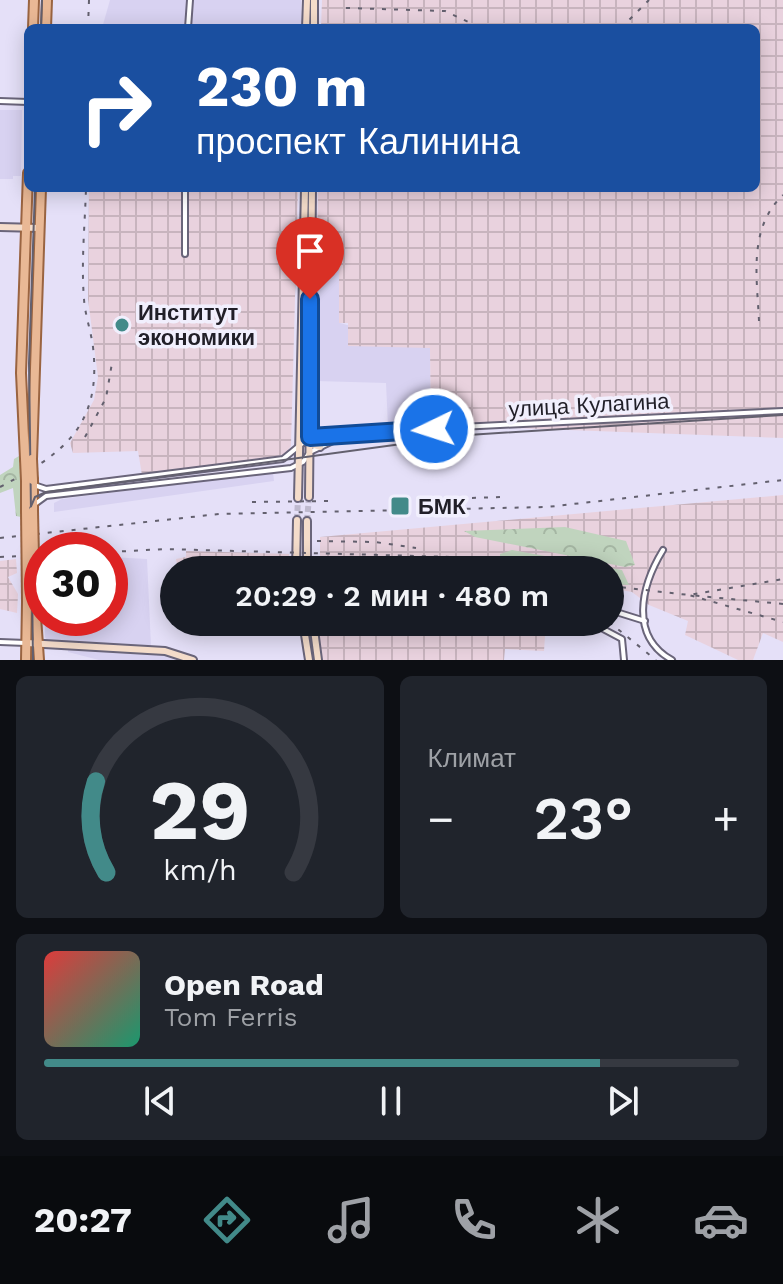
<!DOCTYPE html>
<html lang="ru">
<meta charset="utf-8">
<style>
:root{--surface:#171b24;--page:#20242c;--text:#f1f3f6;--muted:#9ea1a6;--line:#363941;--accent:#428a89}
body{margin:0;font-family:"Work Sans",sans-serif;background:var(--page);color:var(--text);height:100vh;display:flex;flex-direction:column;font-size:30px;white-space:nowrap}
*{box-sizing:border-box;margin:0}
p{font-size:26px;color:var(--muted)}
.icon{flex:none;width:44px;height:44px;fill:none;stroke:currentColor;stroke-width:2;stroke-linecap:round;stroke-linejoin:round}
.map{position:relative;height:660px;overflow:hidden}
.side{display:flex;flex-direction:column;gap:16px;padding:16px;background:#0d0f14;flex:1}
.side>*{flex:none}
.guide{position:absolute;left:24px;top:24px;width:736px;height:168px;border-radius:12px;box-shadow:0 4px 20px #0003;background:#1a4fa0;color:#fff;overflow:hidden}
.speed{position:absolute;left:24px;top:532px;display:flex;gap:16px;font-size:40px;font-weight:700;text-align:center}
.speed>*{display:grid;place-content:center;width:104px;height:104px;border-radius:50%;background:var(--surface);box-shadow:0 4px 20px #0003;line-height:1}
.speed .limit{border:12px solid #d22;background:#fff;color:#111}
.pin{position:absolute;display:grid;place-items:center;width:68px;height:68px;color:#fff;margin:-82px -34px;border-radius:50% 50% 50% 0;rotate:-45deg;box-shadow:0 0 8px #0007}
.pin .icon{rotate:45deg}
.me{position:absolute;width:88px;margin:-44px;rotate:266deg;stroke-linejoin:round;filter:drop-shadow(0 0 6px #0008)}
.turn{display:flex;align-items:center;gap:28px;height:168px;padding:0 40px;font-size:36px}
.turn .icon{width:104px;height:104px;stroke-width:2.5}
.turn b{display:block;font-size:56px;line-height:68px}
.big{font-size:60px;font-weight:600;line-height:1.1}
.side .card{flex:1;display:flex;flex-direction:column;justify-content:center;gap:12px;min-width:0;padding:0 28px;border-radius:12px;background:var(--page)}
.side .dial{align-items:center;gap:0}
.dial svg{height:208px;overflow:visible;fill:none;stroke:var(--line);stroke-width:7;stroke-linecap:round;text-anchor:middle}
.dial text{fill:var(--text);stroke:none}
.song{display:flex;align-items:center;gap:24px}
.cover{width:96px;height:96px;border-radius:12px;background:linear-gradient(135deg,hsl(0 70% 55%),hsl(160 70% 35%))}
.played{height:8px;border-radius:4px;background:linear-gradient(90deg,var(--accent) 80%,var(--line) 80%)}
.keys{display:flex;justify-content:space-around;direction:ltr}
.heat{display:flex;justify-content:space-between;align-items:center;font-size:44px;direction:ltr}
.side .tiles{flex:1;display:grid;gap:16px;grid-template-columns:1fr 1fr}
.card:last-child{grid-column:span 2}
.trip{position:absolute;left:160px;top:556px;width:464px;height:80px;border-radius:40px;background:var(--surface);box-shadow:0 4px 20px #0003;font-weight:600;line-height:80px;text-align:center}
.dock{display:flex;height:128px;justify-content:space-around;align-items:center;background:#090b0e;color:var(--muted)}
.dock .icon{width:56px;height:56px}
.dock .current{color:var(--accent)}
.dock b{font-size:36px;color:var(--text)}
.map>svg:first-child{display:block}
.built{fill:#d8d2f1}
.industrial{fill:url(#industrial-grid)}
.forest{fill:url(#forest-crowns)}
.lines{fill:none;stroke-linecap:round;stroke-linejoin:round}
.secondary-tunnel{stroke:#beb9ce;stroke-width:6;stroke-dasharray:6 3;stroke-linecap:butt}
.street-casing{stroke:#6a657a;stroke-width:8}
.secondary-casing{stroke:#6a657a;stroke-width:10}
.primary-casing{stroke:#9a6441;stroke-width:12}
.street{stroke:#fff;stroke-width:4}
.secondary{stroke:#f4dcca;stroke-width:6}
.primary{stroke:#e9b895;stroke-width:8}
.tram{stroke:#63606e;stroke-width:2}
.rail{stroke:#63606e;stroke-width:2;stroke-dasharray:4 8;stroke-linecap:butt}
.primary-bridge-casing{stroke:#9a6441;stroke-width:12;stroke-linecap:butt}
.primary-bridge{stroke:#e9b895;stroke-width:8}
.route-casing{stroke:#114b97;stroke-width:20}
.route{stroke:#1a73e8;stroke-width:14}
.poi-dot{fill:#428a89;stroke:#f1effd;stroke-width:3}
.labels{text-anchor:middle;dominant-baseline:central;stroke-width:7;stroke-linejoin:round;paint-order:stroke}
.poi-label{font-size:22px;font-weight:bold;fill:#211f28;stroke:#f1effd;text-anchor:start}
.street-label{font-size:22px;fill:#211f28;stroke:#f1effd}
</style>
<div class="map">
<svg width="783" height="660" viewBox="0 0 783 660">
<defs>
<pattern id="industrial-grid" width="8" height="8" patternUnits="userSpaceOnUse" patternTransform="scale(2)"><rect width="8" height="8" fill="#e9d2de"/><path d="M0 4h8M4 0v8" fill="none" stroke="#c8b4be"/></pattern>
<pattern id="forest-crowns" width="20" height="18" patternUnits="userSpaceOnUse" patternTransform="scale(2)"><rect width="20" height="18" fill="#c0d4be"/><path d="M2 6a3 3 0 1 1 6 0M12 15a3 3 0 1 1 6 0" fill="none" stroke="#a5b6a3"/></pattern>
</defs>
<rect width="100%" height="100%" fill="#e5e0f8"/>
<g class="built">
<polygon points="110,0 301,0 301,28 102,28"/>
<polygon points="0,110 22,110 21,176 13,176 13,179 0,179"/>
<polygon points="317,268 339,268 340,323 430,348 431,425 388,427 386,383 316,381"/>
<polygon points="273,472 274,481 54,512 54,503 62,499"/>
<polygon points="110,557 147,559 151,646 50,644 45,637 45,618 110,618"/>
<polygon points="68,648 170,654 187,660 99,660 68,652"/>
</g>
<g class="industrial">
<polygon points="322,0 783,0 783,438 431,425 430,348 348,346 348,323 339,323 339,268 317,268 318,188 756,188 756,28 321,28"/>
<polygon points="89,188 298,188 291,446 284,455 142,475 138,451 73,453 70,443 94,400 98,377 88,299"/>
<polygon points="783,495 783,642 763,633 753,660 738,660 685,635 688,621 649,605 632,592 610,588 610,570 320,570 320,537"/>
<polygon points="186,551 289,554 290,570 178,570 176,559 186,557"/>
<polygon points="16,559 17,573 8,577 18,594 17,613 0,609 0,561"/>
<polygon points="319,622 546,622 544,651 505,649 504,660 319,660"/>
</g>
<g class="forest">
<polygon points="19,456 22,459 21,517 16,516 13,488 0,493 0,475 13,467 14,459"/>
<polygon points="565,527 626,541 635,565 625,567 475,537 464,531"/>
<path d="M512,550L622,570L629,585L610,584V570C575,570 531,577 500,559V554Z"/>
</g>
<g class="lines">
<g class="secondary-tunnel">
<polyline points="297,520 298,498"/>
<polyline points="307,521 309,497"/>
</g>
<defs>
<g id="street">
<polyline points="188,28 190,0"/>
<polyline points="0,101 28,102"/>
<polyline points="185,254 185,188"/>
<polyline points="34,485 46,489 283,459 310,437 320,434 783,411"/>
<polyline points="35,504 46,496 291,468 303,462 310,452 346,435"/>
<path d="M663,550C641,586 629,636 672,660"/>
<polyline points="610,593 615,600 613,611 645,621"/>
<polyline points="590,622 622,639 624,660"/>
<polyline points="0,642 26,643"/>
</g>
<g id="secondary">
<polyline points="306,28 307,0"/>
<polyline points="314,28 314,0"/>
<polyline points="0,227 39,228"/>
<polyline points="301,435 305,442 320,447"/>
<polyline points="309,497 312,188"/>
<polyline points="298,498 305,188"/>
<polyline points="296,570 297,520"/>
<polyline points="307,570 307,521"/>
<polyline points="303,622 309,660"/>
<polyline points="313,622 318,660"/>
<polyline points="27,643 165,651 193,660"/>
</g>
<g id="primary">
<polyline points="33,28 34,0"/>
<polyline points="46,28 47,0"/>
<polyline points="25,459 21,373 28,173"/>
<polyline points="32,459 41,188"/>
<polyline points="33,480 33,511"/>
<polyline points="26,481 26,511"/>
<polyline points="35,602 39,660"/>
<polyline points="26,660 27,602"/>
</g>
</defs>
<use href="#street" class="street-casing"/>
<use href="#secondary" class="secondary-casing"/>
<use href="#primary" class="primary-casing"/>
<use href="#street" class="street"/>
<use href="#secondary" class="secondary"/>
<use href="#primary" class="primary"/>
<g class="tram">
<polyline points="41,28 42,0"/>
<polyline points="29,511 35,497 46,492 468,435 783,415"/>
<polyline points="33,660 29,363 35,188"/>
</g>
<g class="rail">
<polyline points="346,8 445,11 481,28"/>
<polyline points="88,28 89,0"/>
<polyline points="621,28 649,0"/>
<path d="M759,321C757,277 748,228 783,195"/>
<polyline points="85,437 106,398 112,363"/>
<path d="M0,487C63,454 102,426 93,347C91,331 85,315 84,299C81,262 85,224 86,188"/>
<polyline points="436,499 504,497"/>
<polyline points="252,502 332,501"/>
<polyline points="0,538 219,514 547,507 783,480"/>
<polyline points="317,541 375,542 416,548"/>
<polyline points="110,552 165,549 453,557 528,570"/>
<polyline points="0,557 42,555"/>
<polyline points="610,586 689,595 783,579"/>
<polyline points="783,604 689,595 783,622"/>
<polyline points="609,622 656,660"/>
</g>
<defs>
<g id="primary-bridge">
<polyline points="25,459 26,481"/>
<polyline points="32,459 33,480"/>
<polyline points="26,511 27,602"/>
<polyline points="33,511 35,602"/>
</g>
</defs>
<use href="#primary-bridge" class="primary-bridge-casing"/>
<use href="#primary-bridge" class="primary-bridge"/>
</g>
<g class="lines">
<defs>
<polyline id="route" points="310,299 310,437 434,429"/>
</defs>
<use href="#route" class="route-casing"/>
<use href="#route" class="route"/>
</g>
<g class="poi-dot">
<circle cx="122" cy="325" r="8"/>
<rect x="390" y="496" width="20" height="20" rx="4"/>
</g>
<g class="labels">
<g class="poi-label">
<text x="138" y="312">Институт<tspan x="138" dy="25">экономики</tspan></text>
<text x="418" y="506">БМК</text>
</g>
<g class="street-label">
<text transform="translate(589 405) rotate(-3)">улица Кулагина</text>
</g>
</g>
</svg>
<div class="speed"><div class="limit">30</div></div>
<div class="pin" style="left:310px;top:299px;background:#d93025"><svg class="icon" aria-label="arrive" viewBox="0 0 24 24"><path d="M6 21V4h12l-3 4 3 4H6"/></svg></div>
<svg class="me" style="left:434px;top:429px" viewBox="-20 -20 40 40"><circle r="17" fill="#1a73e8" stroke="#fff" stroke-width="3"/><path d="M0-11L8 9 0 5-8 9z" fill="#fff"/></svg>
<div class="trip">20:29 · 2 мин · 480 m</div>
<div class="guide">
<div class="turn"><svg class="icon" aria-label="right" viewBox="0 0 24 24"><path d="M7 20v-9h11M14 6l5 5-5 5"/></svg><div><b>230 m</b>проспект Калинина</div></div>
</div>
</div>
<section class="side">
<div class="tiles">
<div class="card dial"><svg viewBox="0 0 100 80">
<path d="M14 69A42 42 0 1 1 86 69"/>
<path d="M14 69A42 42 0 0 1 10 34" stroke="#428a89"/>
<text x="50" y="56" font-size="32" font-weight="700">29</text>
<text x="50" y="72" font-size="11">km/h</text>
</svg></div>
<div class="card"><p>Климат</p>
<div class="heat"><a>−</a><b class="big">23°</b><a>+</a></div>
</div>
<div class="card">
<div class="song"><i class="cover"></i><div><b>Open Road</b><p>Tom Ferris</p></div></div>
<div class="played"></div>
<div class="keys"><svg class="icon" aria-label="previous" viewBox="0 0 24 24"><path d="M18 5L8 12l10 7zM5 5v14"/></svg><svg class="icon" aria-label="pause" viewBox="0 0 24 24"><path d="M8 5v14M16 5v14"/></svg><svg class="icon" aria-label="next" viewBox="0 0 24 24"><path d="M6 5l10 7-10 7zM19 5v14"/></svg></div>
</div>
</div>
</section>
<nav class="dock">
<b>20:27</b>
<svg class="icon current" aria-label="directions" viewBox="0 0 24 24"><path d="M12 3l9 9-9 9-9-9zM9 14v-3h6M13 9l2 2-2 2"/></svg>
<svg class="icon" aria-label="music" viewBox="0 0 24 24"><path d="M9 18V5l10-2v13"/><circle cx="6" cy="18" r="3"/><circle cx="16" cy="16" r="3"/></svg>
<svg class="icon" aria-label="phone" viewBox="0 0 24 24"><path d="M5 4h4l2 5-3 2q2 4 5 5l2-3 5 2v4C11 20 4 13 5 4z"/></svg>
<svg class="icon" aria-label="climate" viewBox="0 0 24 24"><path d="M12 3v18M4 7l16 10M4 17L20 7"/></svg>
<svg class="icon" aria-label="car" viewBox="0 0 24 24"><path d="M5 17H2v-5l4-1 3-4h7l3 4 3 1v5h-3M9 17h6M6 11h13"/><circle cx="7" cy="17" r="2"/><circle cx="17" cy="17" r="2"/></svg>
</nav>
